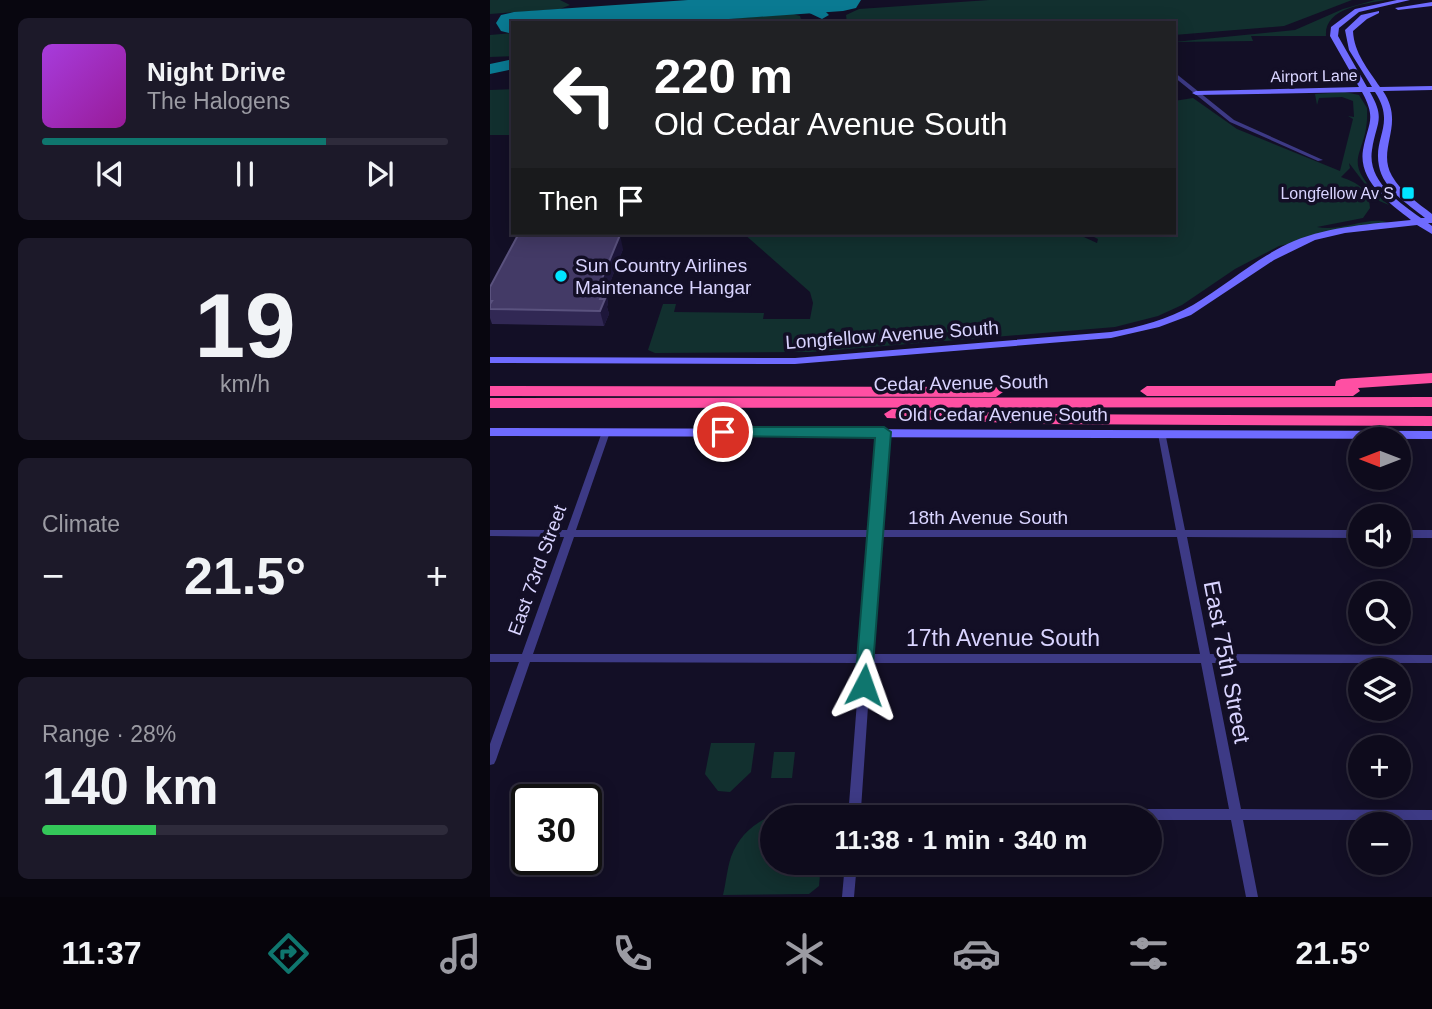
<!DOCTYPE html>
<meta charset="utf-8">
<style>
:root{--surface:#0e0b1c;--page:#1c1929;--text:#f1f3f6;--muted:#9b9ba3;--line:#2e2b3b;--accent:#0f766e}
body{margin:0;font-family:Arial,sans-serif;background:var(--page);color:var(--text);height:100vh;display:flex;flex-direction:column;font-size:26px;white-space:nowrap}
*{box-sizing:border-box;margin:0}
p{font-size:23px;color:var(--muted)}
.icon{flex:none;width:38px;height:38px;fill:none;stroke:currentColor;stroke-width:2;stroke-linecap:round;stroke-linejoin:round}
.map{position:relative;flex:1;overflow:hidden}
.panel{display:flex;flex-direction:column;gap:18px;padding:18px;background:#08060f;width:490px}
.panel>*{flex:none}
.hud{position:absolute;left:21px;top:21px;width:665px;height:214px;border-radius:0px;box-shadow:0 4px 18px #0003,0 0 0 2px var(--line);background:#202124;color:#fff;overflow:hidden}
.needle{width:46px;rotate:270deg}
.buttons{position:absolute;left:858px;top:427px;display:grid;gap:14px}
.buttons a{display:grid;place-items:center;width:63px;height:63px;border-radius:50%;background:var(--surface);box-shadow:0 4px 18px #0003,0 0 0 2px var(--line);font-size:35px}
.speed{position:absolute;left:21px;top:784px;display:flex;gap:14px;font-size:35px;font-weight:700;text-align:center}
.speed>*{display:grid;place-content:center;width:91px;height:91px;border-radius:50%;background:var(--surface);box-shadow:0 4px 18px #0003,0 0 0 2px var(--line);line-height:1}
.speed .limit{border:4px solid #111;border-radius:10px;background:#fff;color:#111}
.pin{position:absolute;display:grid;place-items:center;width:60px;height:60px;color:#fff;margin:-30px;border:4px solid #fff;border-radius:50%;box-shadow:0 2px 7px #0007}
.me{position:absolute;width:77px;margin:-38px;rotate:4deg;stroke-linejoin:round;filter:drop-shadow(0 0 5px #0008)}
.turn{display:flex;align-items:center;gap:24px;height:147px;padding:0 28px;font-size:32px}
.turn .icon{width:91px;height:91px;stroke-width:2.5}
.turn b{display:block;font-size:49px;line-height:60px}
.then{display:flex;align-items:center;height:66px;padding:0 28px;background:#0003;gap:14px;font-size:26px}
.big{font-size:52px;font-weight:800;line-height:1.1}
.panel .tile{flex:1;display:flex;flex-direction:column;justify-content:center;gap:10px;min-width:0;padding:0 24px;border-radius:10px;background:var(--page)}
.panel .dial{align-items:center;gap:0}
.dial b{font-size:91px;line-height:1}
.song{display:flex;align-items:center;gap:21px}
.cover{width:84px;height:84px;border-radius:10px;background:linear-gradient(135deg,hsl(280 70% 55%),hsl(300 70% 35%))}
.played{height:7px;border-radius:4px;background:linear-gradient(90deg,var(--accent) 70%,var(--line) 70%)}
.keys{display:flex;justify-content:space-around;direction:ltr}
.heat{display:flex;justify-content:space-between;align-items:center;font-size:38px;direction:ltr}
.charge{height:10px;border-radius:5px;background:linear-gradient(90deg,#34c759 28%,var(--line) 0)}
.trip{position:absolute;left:270px;top:805px;width:402px;height:70px;border-radius:35px;background:var(--surface);box-shadow:0 4px 18px #0003,0 0 0 2px var(--line);font-weight:800;line-height:70px;text-align:center}
.tab-bar{display:flex;height:112px;justify-content:space-around;align-items:center;background:#06040b;color:var(--muted)}
.tab-bar .icon{width:49px;height:49px}
.tab-bar .selected{color:var(--accent)}
.tab-bar b{font-size:32px;color:var(--text)}
main{display:flex;flex:1;min-height:0}
.map>svg:first-child{display:block}
.green{fill:#12302f}
.lines{fill:none;stroke-linecap:round;stroke-linejoin:round}
.taxiway{fill:#0a7a92;fill-rule:evenodd}
.runway{fill:#0a7a92;fill-rule:evenodd}
.street{fill:#3d3a85;fill-rule:evenodd}
.secondary{fill:#6f6bff;fill-rule:evenodd}
.highway{fill:#ff4fa3;fill-rule:evenodd}
.wall{fill:#312854}
.shaded-wall{fill:#1d163a}
.building{fill:#433a66;stroke:#5a527e;stroke-width:2}
.route{fill:#0f766e;stroke:#0a4d48;stroke-width:2}
.poi-dot{fill:#00e5ff;stroke:#130f26;stroke-width:2.5}
.labels{text-anchor:middle;dominant-baseline:central;stroke-width:7;stroke-linejoin:round;paint-order:stroke}
.far-street-label{font-size:16px;fill:#d9d4ff;stroke:#130f26}
.far-poi-label{font-size:16px;fill:#d9d4ff;stroke:#130f26;text-anchor:end}
.poi-label{font-size:19px;fill:#d9d4ff;stroke:#130f26;text-anchor:start}
.street-label{font-size:19px;fill:#d9d4ff;stroke:#130f26}
.near-street-label{font-size:23px;fill:#d9d4ff;stroke:#130f26}
</style>
<main>
<section class="panel">
<div class="tile">
<div class="song"><i class="cover"></i><div><b>Night Drive</b><p>The Halogens</p></div></div>
<div class="played"></div>
<div class="keys"><svg class="icon" aria-label="previous" viewBox="0 0 24 24"><path d="M18 5L8 12l10 7zM5 5v14"/></svg><svg class="icon" aria-label="pause" viewBox="0 0 24 24"><path d="M8 5v14M16 5v14"/></svg><svg class="icon" aria-label="next" viewBox="0 0 24 24"><path d="M6 5l10 7-10 7zM19 5v14"/></svg></div>
</div>
<div class="tile dial"><b>19</b><p>km/h</p></div>
<div class="tile"><p>Climate</p>
<div class="heat"><a>−</a><b class="big">21.5°</b><a>+</a></div>
</div>
<div class="tile"><p>Range · 28%</p><b class="big">140 km</b><div class="charge"></div></div>
</section>
<div class="map">
<svg width="942" height="897" viewBox="0 0 942 897">
<rect width="100%" height="100%" fill="#130f26"/>
<g class="green">
<polygon points="0,0 70,0 80,5 70,9 0,14"/>
<polygon points="499,0 862,0 794,26 684,35 684,23 357,23 356,15 369,9"/>
<path d="M885,0H896C874,4 834,8 836,36H761L763,41L684,42L805,30L853,9Z"/>
<polygon points="303,14 310,16 312,23 194,22"/>
<polygon points="23,33 23,56 0,57 0,35"/>
<polygon points="23,89 23,135 0,135 0,90"/>
<path d="M855,92L869,95L877,108C880,160 843,156 899,205L887,200L859,163L860,168L851,177C868,183 879,189 880,208L873,218L827,227C850,232 878,216 897,222L789,246L745,269L692,305L668,316L625,327L321,352L165,353L158,350L173,304H186L184,312L274,313L273,319H320L323,303L320,292L253,233H585L607,243L608,239L596,233H684V101L703,98L747,129L850,171L863,119L858,116L864,117L863,101L852,97L829,98L827,105L825,94Z"/>
<polygon points="221,743 265,743 261,772 240,792 228,791 215,774"/>
<polygon points="284,752 305,752 302,778 281,778"/>
<path d="M336,803L335,817H282V863H331L329,886L319,894L233,895C236,883 237,869 241,857C256,816 299,807 336,803Z"/>
</g>
<g class="lines">
<g class="taxiway">
<polygon points="284,0 320,0 318,2 332,8 339,15 332,19 313,10 278,9 271,5"/>
<polygon points="23,59 23,69 0,74 0,64"/>
</g>
<polygon class="runway" points="198,0 371,0 366,8 353,11 183,23 23,23 23,34 11,31 6,23 11,15 24,12"/>
<g class="street">
<polygon points="684,72 744,120 833,160 828,161 740,122 684,77"/>
<path d="M116,429L120,432L86,530H381L389,432L393,429L397,432L390,530H686L668,434L672,431L675,432L695,530H870V538L697,537L720,654L942,655V663H722L751,809L942,810V820H753L768,897H756L741,820H660V817H358L370,663L40,662L6,760L4,764L0,765V744L29,662H0V654H32L74,537L0,536V530H77L112,432ZM84,537H380L371,654H43ZM390,537H687L710,654H382ZM381,663H711L739,809H371Z"/>
<rect x="908" y="530" width="34" height="8"/>
<polygon points="355,863 367,863 364,897 352,897"/>
</g>
<g class="secondary">
<path d="M907,0H920L869,12L849,28L848,36L877,87H882L859,50L855,30L871,15L889,11V13L877,19L863,31C864,53 878,69 890,87L942,86V90L893,91C916,125 886,148 902,176C911,192 928,203 942,214V223H938L942,226V234L927,225L855,233L825,240L784,260L701,315L669,327L621,338L305,364L0,363V357L305,358L621,332C650,327 678,319 703,305C737,285 767,257 804,241C841,226 881,224 921,220C899,203 868,181 873,150C878,122 887,120 872,92L706,95L702,93L706,91L869,87L840,36L841,27L865,9ZM880,92H885C906,124 883,137 889,166C893,189 918,204 935,218H931C909,202 877,181 882,150C886,122 896,120 880,92Z"/>
<polygon points="942,2 942,6 908,10 905,8"/>
<polygon points="0,428 942,431 942,439 0,436"/>
</g>
<g class="highway">
<polygon points="942,373 942,383 868,388 870,391 863,396 657,396 650,391 657,386 845,386 846,381 851,379"/>
<polygon points="0,386 506,387 513,392 506,397 0,396"/>
<polygon points="942,397 942,407 0,408 0,398"/>
<polygon points="402,409 544,414 942,416 942,426 544,424 397,418 394,414"/>
</g>
</g>
<polygon class="wall" points="133,249 116,293 118,303 117,307 119,314 114,326 2,324 0,318 0,287"/>
<polygon class="shaded-wall" points="130,235 133,249 116,293 118,303 117,307 119,314 114,326 110,311 108,288"/>
<polygon class="building" points="28,235 130,235 108,288 114,288 110,299 115,299 110,311 0,309 0,304 2,301 0,301 0,287"/>
<polygon class="route" points="233,427 394,427 401,432 381,691 367,691 365,685 385,438 227,436 227,428"/>
<g class="poi-dot">
<rect x="911" y="186" width="14" height="14" rx="3.5"/>
<circle cx="71" cy="276" r="7"/>
</g>
<g class="labels">
<g class="far-street-label">
<text transform="translate(824 76) rotate(-1)">Airport Lane</text>
</g>
<g class="far-poi-label">
<text x="904" y="193">Longfellow Av S</text>
</g>
<g class="poi-label">
<text x="85" y="265">Sun Country Airlines<tspan x="85" dy="22">Maintenance Hangar</tspan></text>
</g>
<g class="street-label">
<text transform="translate(402 335) rotate(-4)">Longfellow Avenue South</text>
<text transform="translate(471 383) rotate(-1)">Cedar Avenue South</text>
<text x="513" y="414">Old Cedar Avenue South</text>
<text x="498" y="517">18th Avenue South</text>
<text transform="translate(47 570) rotate(-70)">East 73rd Street</text>
</g>
<g class="near-street-label">
<text x="513" y="638">17th Avenue South</text>
<text transform="translate(737 662) rotate(79)">East 75th Street</text>
</g>
</g>
</svg>
<div class="buttons">
<a><svg class="needle" viewBox="-14 -14 28 28"><path d="M0-13l5 13h-10z" fill="#e53935"/><path d="M0 13l5-13h-10z" fill="#9b9ba3"/></svg></a>
<a><svg class="icon" aria-label="sound" viewBox="0 0 24 24"><path d="M4 9h4l5-4v14l-5-4H4zM17 9q2 3 0 6"/></svg></a>
<a><svg class="icon" aria-label="search" viewBox="0 0 24 24"><circle cx="10" cy="10" r="6"/><path d="M15 15l6 6"/></svg></a>
<a><svg class="icon" aria-label="layers" viewBox="0 0 24 24"><path d="M12 4l9 5-9 5-9-5zM3 14l9 5 9-5"/></svg></a>
<a>+</a>
<a>−</a>
</div>
<div class="speed"><div class="limit">30</div></div>
<div class="pin" style="left:233px;top:432px;background:#d93025"><svg class="icon" aria-label="arrive" viewBox="0 0 24 24"><path d="M6 21V4h12l-3 4 3 4H6"/></svg></div>
<svg class="me" style="left:374px;top:685px" viewBox="-20 -20 40 40"><path d="M0-17L14 15 0 8-14 15z" fill="#0f766e" stroke="#fff" stroke-width="4"/></svg>
<div class="trip">11:38 · 1 min · 340 m</div>
<div class="hud">
<div class="turn"><svg class="icon" aria-label="left" viewBox="0 0 24 24"><path d="M17 20v-9H6M10 6l-5 5 5 5"/></svg><div><b>220 m</b>Old Cedar Avenue South</div></div>
<div class="then">Then<svg class="icon" aria-label="arrive" viewBox="0 0 24 24"><path d="M6 21V4h12l-3 4 3 4H6"/></svg></div>
</div>
</div>
</main>
<nav class="tab-bar">
<b>11:37</b>
<svg class="icon selected" aria-label="directions" viewBox="0 0 24 24"><path d="M12 3l9 9-9 9-9-9zM9 14v-3h6M13 9l2 2-2 2"/></svg>
<svg class="icon" aria-label="music" viewBox="0 0 24 24"><path d="M9 18V5l10-2v13"/><circle cx="6" cy="18" r="3"/><circle cx="16" cy="16" r="3"/></svg>
<svg class="icon" aria-label="phone" viewBox="0 0 24 24"><path d="M5 4h4l2 5-3 2q2 4 5 5l2-3 5 2v4C11 20 4 13 5 4z"/></svg>
<svg class="icon" aria-label="climate" viewBox="0 0 24 24"><path d="M12 3v18M4 7l16 10M4 17L20 7"/></svg>
<svg class="icon" aria-label="car" viewBox="0 0 24 24"><path d="M5 17H2v-5l4-1 3-4h7l3 4 3 1v5h-3M9 17h6M6 11h13"/><circle cx="7" cy="17" r="2"/><circle cx="17" cy="17" r="2"/></svg>
<svg class="icon" aria-label="filters" viewBox="0 0 24 24"><path d="M4 7h16M4 17h16"/><circle cx="9" cy="7" r="2"/><circle cx="15" cy="17" r="2"/></svg>
<b>21.5°</b>
</nav>
